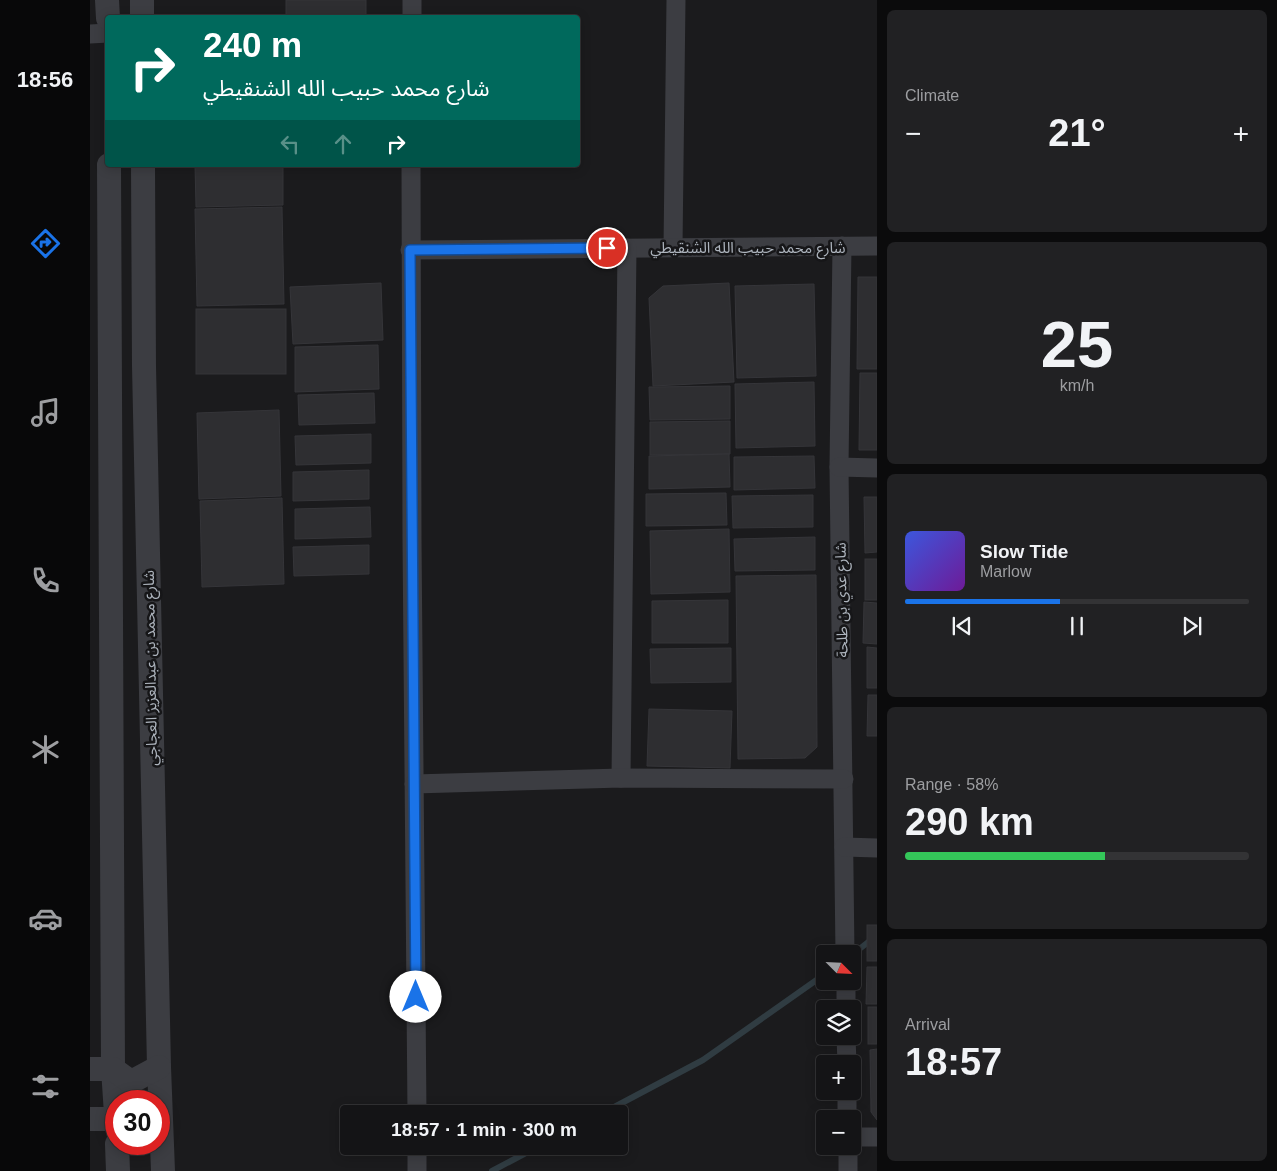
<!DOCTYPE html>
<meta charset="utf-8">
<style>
:root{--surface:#141416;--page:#212123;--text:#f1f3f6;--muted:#9d9ea1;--line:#333335;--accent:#1a73e8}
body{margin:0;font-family:Helvetica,"Noto Sans Arabic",sans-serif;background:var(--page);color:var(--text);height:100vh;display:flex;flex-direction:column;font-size:19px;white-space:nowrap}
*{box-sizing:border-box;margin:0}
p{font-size:16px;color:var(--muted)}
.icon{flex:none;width:28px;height:28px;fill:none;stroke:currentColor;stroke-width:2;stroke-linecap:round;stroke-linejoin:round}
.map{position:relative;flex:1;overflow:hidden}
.sheet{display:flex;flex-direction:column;gap:10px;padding:10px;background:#0b0b0c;width:400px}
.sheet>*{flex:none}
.hud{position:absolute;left:15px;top:15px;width:475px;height:152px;border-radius:5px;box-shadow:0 2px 12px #0003,0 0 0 1px var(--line);background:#00695c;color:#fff;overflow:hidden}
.needle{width:32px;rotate:114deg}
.tools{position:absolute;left:726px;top:945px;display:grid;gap:10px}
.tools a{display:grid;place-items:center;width:45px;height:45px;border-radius:5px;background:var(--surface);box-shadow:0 2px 12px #0003,0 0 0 1px var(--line);font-size:25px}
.speed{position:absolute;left:15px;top:1090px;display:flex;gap:10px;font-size:25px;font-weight:700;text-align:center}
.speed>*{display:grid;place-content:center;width:65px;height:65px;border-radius:50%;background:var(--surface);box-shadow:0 2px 12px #0003,0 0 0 1px var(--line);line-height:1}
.speed .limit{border:8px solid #d22;background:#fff;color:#111}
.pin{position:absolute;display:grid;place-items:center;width:42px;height:42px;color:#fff;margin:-21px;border:2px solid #fff;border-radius:50%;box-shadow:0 1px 5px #0007}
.me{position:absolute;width:55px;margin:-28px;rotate:0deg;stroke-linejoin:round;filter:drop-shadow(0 0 4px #0008)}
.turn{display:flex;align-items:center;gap:18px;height:105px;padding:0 15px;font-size:22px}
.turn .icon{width:65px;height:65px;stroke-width:2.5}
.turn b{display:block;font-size:35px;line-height:42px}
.lanes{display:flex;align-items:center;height:48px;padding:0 15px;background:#0003;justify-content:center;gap:25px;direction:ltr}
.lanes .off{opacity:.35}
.big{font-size:38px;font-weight:700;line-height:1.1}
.sheet .tile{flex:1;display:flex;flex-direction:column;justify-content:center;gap:8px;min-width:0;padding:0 18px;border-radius:8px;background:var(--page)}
.sheet .dial{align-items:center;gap:0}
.dial b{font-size:65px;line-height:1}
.song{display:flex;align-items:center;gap:15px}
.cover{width:60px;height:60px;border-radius:8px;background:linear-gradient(135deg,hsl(230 70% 55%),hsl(280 70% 35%))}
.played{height:5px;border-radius:2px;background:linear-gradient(90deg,var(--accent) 45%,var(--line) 45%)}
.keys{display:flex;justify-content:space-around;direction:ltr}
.heat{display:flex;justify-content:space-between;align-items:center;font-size:28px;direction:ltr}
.charge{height:8px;border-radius:4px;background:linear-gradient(90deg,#34c759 58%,var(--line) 0)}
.trip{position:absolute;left:250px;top:1105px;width:288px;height:50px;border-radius:5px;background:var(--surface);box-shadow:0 2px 12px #0003,0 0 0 1px var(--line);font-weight:700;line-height:50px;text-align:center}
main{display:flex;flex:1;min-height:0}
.tabs{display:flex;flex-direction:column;width:90px;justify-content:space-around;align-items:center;background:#080809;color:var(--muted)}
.tabs .icon{width:35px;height:35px}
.tabs .current{color:var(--accent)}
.tabs b{font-size:22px;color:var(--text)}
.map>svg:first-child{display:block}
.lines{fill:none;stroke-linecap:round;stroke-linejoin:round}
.stream{stroke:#303c42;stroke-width:6}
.building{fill:#2e2e31;stroke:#353539}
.minor{stroke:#3c3d42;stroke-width:19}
.tertiary{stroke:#3c3d42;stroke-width:24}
.route-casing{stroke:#114b97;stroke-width:12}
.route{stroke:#1a73e8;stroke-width:9}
.labels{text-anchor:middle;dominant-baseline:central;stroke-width:5;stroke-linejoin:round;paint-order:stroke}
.street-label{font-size:15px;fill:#adb4bd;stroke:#161618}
</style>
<main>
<nav class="tabs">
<b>18:56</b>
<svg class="icon current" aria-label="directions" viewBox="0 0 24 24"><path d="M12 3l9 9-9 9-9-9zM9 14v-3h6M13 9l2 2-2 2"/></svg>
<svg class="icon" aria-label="music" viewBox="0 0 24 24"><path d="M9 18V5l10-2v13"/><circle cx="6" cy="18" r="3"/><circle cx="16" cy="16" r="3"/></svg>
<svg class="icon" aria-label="phone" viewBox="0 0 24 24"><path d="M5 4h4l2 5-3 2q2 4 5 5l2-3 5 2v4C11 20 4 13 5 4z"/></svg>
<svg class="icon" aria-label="climate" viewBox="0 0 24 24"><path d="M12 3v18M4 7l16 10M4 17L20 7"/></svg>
<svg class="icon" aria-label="car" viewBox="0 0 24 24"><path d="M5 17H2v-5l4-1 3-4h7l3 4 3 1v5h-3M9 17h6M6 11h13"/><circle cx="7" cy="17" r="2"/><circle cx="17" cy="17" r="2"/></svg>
<svg class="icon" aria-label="filters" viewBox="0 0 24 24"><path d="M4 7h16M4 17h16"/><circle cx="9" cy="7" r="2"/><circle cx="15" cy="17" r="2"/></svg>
</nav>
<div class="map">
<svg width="787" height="1171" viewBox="0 0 787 1171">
<rect width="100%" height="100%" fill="#1b1b1d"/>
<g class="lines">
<g class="stream">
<polyline points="762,955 787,935"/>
<polyline points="511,1114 613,1060 735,974"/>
<polyline points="402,1171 449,1146"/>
</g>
</g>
<g class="building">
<rect x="196" y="0" width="80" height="18"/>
<polygon points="105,165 193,165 193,205 106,207"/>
<polygon points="192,207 194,304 107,306 105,209"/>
<polygon points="768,277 787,277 787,369 767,369"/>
<polygon points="291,283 293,340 203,344 200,287"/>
<polygon points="639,283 644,382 563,386 559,298 573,286"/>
<polygon points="724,284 726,376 647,378 645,286"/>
<rect x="106" y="309" width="90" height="65"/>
<polygon points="288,345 289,389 205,392 205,347"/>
<polygon points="770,373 787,373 787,450 769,450"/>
<polygon points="724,382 725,446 646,448 645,384"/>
<polygon points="640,386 640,419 560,420 559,387"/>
<polygon points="284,393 285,423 209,425 208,395"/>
<polygon points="189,410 191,496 109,499 107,413"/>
<polygon points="640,421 640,454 560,455 560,422"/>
<polygon points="281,434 281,463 206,465 205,436"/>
<polygon points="639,454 640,487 559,489 559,456"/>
<polygon points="724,456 725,488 644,490 644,457"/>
<polygon points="279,470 279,499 203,501 203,472"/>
<polygon points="636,493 637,525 556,526 556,494"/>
<polygon points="723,495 723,527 643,528 642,496"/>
<polygon points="774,497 787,497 787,552 775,553"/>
<polygon points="192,498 194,584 112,587 110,501"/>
<polygon points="280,507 281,537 205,539 205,509"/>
<polygon points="639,529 640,592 561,594 560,531"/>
<polygon points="725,537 725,570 645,571 644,539"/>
<polygon points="279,545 279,574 204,576 203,547"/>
<rect x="775" y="559" width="12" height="41"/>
<polygon points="726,575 727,747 715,758 648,759 646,576"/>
<polygon points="638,600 638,643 562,643 562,601"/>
<polygon points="774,602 787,603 787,644 773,643"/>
<polygon points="777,647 787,648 787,688 777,688"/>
<polygon points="641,648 641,682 561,683 560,649"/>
<polygon points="778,695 787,695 787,736 777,736"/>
<polygon points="559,709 642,711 640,768 557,766"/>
<rect x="777" y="925" width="10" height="36"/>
<polygon points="777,967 787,967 787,1004 776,1004"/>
<rect x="778" y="1007" width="9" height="37"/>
<polygon points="787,1049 787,1120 781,1112 780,1050"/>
</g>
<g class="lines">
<g class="minor">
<polyline points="322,18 322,0"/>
<polyline points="0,34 18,33"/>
<polyline points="321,165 322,539 327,1114"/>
<polyline points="752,246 749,467 755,954"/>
<polyline points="583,247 586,0"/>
<polyline points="320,250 787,246"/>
<polyline points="749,467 787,468"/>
<polyline points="531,778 537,248"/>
<polyline points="324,784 531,778 754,779"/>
<polyline points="754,847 787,848"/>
<polyline points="756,981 756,1009"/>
<polyline points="756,1036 757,1064"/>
<polyline points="757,1091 757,1119"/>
<polyline points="762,1137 787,1137"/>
<polyline points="327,1146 327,1171"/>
<polyline points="758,1146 758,1171"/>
</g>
<g class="tertiary">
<polyline points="17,0 18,18"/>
<polyline points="52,0 52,18"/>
<polyline points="19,165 23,1069 26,1114"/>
<polyline points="53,165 54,366 69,1067 73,1171"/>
<polyline points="0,1069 23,1069 41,1082 69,1067"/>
<polyline points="0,1119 26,1119"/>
<polyline points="27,1144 28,1171"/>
</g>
</g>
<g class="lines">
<defs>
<polyline id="route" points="326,997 320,250 517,248"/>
</defs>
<use href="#route" class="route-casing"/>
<use href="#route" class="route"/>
</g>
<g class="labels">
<g class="street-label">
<text x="658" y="247">شارع محمد حبيب الله الشنقيطي</text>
<text transform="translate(751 600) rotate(-91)">شارع عدي بن طلحة</text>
<text transform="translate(60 668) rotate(-91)">شارع محمد بن عبدالعزيز العجاجي</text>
</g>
</g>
</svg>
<div class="tools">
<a><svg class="needle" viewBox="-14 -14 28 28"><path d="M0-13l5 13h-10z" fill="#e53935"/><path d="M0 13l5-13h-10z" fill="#9d9ea1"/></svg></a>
<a><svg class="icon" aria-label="layers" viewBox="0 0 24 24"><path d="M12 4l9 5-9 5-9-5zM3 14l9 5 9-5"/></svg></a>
<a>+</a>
<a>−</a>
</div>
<div class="speed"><div class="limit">30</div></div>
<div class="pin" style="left:517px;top:248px;background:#d93025"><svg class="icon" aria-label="arrive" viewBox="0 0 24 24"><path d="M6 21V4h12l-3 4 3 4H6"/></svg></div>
<svg class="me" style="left:326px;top:997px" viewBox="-20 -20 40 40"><circle r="19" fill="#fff"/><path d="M0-13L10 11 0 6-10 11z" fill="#1a73e8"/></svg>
<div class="trip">18:57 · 1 min · 300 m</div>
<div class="hud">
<div class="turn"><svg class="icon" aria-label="right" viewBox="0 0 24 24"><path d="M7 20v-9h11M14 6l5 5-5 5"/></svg><div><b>240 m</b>شارع محمد حبيب الله الشنقيطي</div></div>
<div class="lanes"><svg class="icon off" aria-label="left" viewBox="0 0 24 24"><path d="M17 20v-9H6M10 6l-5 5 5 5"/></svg><svg class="icon off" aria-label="ahead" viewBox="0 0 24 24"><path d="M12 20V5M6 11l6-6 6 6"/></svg><svg class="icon" aria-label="right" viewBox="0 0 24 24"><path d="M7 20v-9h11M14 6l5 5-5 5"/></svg></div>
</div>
</div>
<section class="sheet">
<div class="tile"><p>Climate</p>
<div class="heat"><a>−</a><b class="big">21°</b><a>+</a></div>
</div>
<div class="tile dial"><b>25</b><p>km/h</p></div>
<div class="tile">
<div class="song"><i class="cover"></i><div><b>Slow Tide</b><p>Marlow</p></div></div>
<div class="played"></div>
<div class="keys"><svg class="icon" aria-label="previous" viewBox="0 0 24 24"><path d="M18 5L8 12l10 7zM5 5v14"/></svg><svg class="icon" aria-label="pause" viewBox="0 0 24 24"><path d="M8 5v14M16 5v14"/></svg><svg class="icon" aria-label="next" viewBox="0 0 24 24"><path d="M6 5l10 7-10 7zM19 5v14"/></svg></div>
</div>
<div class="tile"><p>Range · 58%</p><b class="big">290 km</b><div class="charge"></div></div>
<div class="tile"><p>Arrival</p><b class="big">18:57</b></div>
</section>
</main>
